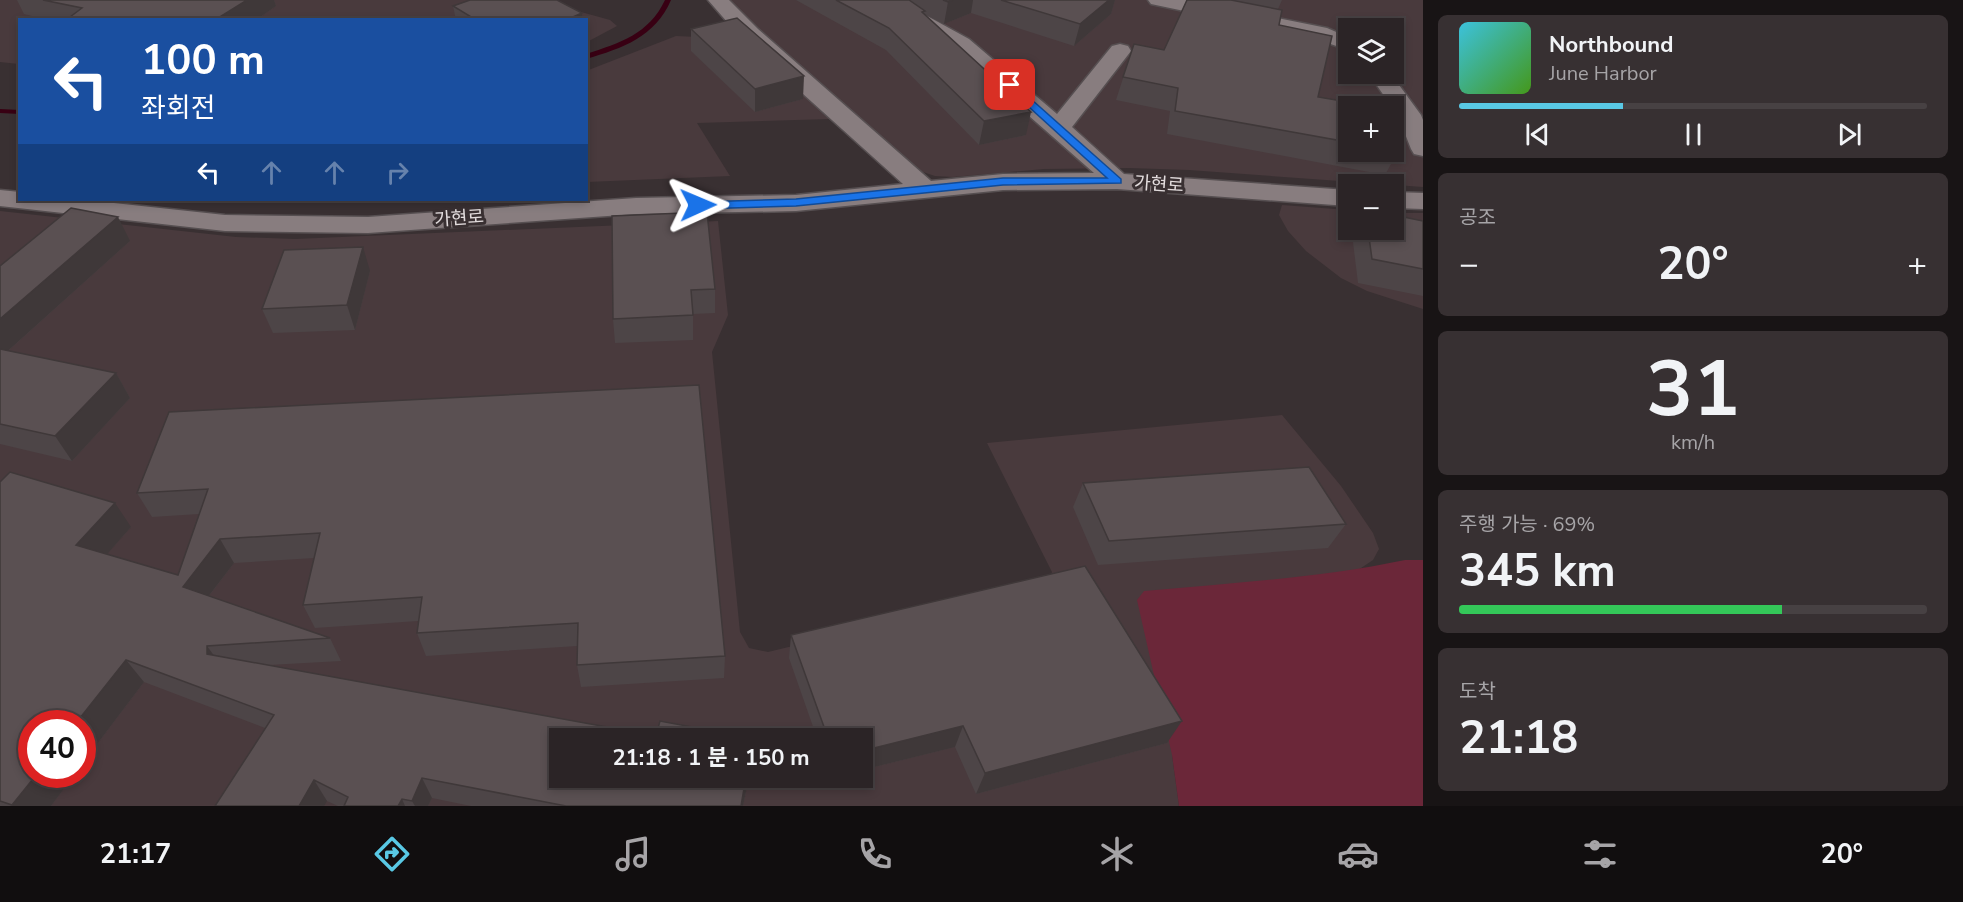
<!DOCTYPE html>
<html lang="ko">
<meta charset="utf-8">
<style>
:root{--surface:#2b2426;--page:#373032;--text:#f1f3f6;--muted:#a6a4a7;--line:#474143;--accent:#59c8e4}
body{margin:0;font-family:"Nunito Sans","Noto Sans KR",sans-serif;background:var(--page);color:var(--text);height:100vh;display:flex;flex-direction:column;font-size:22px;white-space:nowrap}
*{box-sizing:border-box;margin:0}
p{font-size:20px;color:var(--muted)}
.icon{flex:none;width:33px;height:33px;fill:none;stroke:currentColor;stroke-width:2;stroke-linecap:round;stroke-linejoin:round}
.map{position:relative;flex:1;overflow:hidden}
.sheet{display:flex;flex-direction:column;gap:15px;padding:15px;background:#181415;width:540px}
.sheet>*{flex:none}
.hud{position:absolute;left:18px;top:18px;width:570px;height:183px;border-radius:0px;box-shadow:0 3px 9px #0003,0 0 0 2px var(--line);background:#1a4fa0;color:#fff;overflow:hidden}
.fabs{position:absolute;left:1338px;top:18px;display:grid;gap:12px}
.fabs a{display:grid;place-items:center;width:66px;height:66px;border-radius:0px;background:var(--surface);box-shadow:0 3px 9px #0003,0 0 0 2px var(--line);font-size:30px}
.speed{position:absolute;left:18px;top:710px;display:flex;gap:12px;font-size:30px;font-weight:700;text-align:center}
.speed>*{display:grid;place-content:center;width:78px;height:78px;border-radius:50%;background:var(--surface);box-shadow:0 3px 9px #0003,0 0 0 2px var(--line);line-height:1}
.speed .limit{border:9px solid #d22;background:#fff;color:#111}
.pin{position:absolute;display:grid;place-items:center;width:51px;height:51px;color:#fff;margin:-26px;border-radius:12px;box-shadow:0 3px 9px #0006}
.me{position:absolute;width:66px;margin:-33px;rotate:89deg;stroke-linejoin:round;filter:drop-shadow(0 0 4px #0008)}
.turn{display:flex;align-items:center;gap:21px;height:126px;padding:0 24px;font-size:27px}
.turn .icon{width:78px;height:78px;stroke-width:2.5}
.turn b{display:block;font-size:42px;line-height:51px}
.lanes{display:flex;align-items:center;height:57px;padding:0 24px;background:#0003;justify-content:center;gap:30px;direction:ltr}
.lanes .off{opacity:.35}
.big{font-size:45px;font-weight:700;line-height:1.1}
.sheet .widget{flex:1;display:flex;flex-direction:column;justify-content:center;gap:9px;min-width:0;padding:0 21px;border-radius:9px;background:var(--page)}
.sheet .dial{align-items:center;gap:0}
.dial b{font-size:78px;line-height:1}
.song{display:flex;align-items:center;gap:18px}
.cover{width:72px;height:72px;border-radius:9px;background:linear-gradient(135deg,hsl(190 70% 55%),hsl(100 70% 35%))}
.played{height:6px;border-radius:3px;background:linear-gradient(90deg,var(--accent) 35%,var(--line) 35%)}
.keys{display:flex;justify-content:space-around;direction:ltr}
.heat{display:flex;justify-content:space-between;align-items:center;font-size:33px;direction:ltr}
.charge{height:9px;border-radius:4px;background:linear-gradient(90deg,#34c759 69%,var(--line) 0)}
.trip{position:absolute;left:549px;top:728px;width:324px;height:60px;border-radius:0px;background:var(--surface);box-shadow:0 3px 9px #0003,0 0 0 2px var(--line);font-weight:700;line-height:60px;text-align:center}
.dock{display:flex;height:96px;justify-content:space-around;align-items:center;background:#110e0f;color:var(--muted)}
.dock .icon{width:42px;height:42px}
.dock .active{color:var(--accent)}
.dock b{font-size:27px;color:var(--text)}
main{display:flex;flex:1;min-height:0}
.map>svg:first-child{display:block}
.built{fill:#493a3d;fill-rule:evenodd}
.green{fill:#6b2739}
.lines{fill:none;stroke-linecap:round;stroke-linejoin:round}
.stream{fill:#380013;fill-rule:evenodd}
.minor-casing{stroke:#564f51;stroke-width:3}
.minor{fill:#887d7f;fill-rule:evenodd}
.wall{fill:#4d4547}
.shaded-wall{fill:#3f3839}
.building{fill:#5a5052;stroke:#3f3839;stroke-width:1.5}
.route{fill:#1a73e8;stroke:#114b97;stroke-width:1.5}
.labels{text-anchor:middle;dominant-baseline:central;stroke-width:6;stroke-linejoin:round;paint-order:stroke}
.street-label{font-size:18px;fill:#e2dcdd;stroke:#393032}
</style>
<main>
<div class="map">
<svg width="1423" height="806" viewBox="0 0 1423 806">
<rect width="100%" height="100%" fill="#393032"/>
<g class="built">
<polygon points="0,0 538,0 610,20 617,26 587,42 586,20 20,20 19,64 0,62"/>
<path d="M726,0H1423V187L1189,170L1129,168L1044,169L953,177L935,176L917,170L898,158ZM1348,28H1394V74H1348ZM1348,106H1394V152H1348Z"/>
<polygon points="676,36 741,39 830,119 697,123 730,176 587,182 586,71"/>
<polygon points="1282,205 1348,210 1348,230 1394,230 1394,213 1423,213 1423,309 1367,291 1341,278 1306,251 1288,231 1279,215"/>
<path d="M0,211L236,237L295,239L718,221L728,315L712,352L740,632L749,648L768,652L1028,589L1048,583L1052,572L987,443L1282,415L1341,486L1373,533L1379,549L1373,560L1358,570L1276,580L1172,755L1179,806H0ZM32,723H82V774H32ZM560,738H862V777H560Z"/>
</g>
<path class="green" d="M1405,560H1423V806H1179L1172,755L1137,600L1144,591C1231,583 1319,578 1405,560Z"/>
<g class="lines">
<g class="stream">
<path d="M665,0H671C655,37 623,48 586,59V54C620,43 649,34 665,0Z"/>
<polygon points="0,109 20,110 20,114 0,113"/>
</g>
<defs>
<g id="minor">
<polygon points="708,0 729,0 758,29 931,181 1003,174 1094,173 953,49 904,19 901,15 904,11 911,9 918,11 969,39 1057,114 1112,46 1120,44 1128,46 1131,51 1072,127 1124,174 1348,190 1348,206 1117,189 1003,190 796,211 636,214 368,233 225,231 0,206 0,190 20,192 20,200 86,200 225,215 368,217 636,198 796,195 903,184 742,39"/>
<polygon points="1148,0 1188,0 1327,28 1348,37 1348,50 1313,38 1151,4"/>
<polygon points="1369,74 1391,74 1421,115 1423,120 1423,156 1414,154 1411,149 1394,106 1391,106"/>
<polygon points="1394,192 1423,193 1423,209 1394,208"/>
</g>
</defs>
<use href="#minor" class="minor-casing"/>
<use href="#minor" class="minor"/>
</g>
<g class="wall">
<polygon points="17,0 274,0 276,6 256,20 48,20 24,14"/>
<polygon points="796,0 1115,0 1111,14 1074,46 971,13 944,24 924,14 1026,135 979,145 886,50"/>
<polygon points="1187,0 1282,0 1278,9 1279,25 1318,97 1348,106 1348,152 1394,152 1394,120 1398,151 1385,175 1167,134 1170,111 1116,100 1134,44 1164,50"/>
<polygon points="453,6 582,13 583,20 456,20"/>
<polygon points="691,29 803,99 755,112 691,51"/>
<polygon points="707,212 715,289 715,313 693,314 693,340 615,343 613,319"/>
<polygon points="1423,221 1423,296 1358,283 1352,234 1354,230 1394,230"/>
<polygon points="130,241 8,351 116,373 130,398 72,461 0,444 0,266"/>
<polygon points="370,271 355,330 273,333 262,309"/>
<polygon points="169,412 725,656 724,678 581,687 577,665 577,646 426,656 417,633 418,621 315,628 303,605 314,558 234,563 209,596 330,638 341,661 269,665 656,736 751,738 560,777 749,777 743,806 471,806 432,798 428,806 338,806 327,801 265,728 144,682 82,764 82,723 75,774 51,806 0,806 0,482 131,527 107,554 178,575 199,514 152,517 137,493"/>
<polygon points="1083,483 1346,524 1328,548 1098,565 1073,507"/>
<polygon points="791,635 1167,743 976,794 955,747 862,770 862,738 817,738 789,658"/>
</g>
<g class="shaded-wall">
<polygon points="247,0 274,0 276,6 256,20 215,20"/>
<polygon points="953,0 973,0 971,13 944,24 948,2"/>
<polygon points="1109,0 1115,0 1111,14 1074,46 1080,24"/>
<polygon points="582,13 583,20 566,20"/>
<polygon points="587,66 589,88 587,154 586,88"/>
<polygon points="804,76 803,99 755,112 755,89"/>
<polygon points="1031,112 1026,135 979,145 984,121"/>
<polygon points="118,217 130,241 0,358 0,319"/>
<polygon points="363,247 370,271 355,330 347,305"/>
<polygon points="116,373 130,398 72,461 55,436"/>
<polygon points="115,503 131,527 94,569 76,545"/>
<polygon points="220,539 234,563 198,610 183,587"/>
<polygon points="207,646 223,668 207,654"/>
<polygon points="126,660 144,682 82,764 82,723 76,723"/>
<polygon points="1182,721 1167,743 976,794 985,773"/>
<polygon points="963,726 955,747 862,770 862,751"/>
<polygon points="37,774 75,774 51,806 13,806 12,805"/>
<polygon points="746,777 749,777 743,806 741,806"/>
<polygon points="422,778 432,798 428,806 415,806 412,801"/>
<polygon points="314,780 327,801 324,806 299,806"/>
<polygon points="402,799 405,806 398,806"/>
</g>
<g class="building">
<polygon points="43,0 247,0 215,20 66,20 82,8"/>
<polygon points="470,0 557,0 582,13 566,20 476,20 453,6"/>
<polygon points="836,0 909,0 925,11 922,12 1031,112 984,121 889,28"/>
<polygon points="943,0 953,0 948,2"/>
<polygon points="1001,0 1109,0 1080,24"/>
<polygon points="1187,0 1231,0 1282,10 1279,25 1332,36 1318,97 1371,106 1348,106 1348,142 1175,111 1178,88 1123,77 1134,44 1164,50"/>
<polygon points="737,18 804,76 755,89 691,29"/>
<polygon points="1394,120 1398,151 1394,150"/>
<polygon points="71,208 118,217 0,319 0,266"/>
<polygon points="707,212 715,289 691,290 693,315 613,319 612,216"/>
<polygon points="1394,215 1423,221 1423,269 1372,259 1368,230 1394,230"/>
<polygon points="363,247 347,305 262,309 284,250"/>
<polygon points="0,349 116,373 55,436 0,424"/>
<polygon points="699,385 725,656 577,665 578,623 417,633 422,597 303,605 320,533 220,539 183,587 330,638 207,646 207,654 656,736 660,721 751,738 560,738 560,777 746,777 741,806 566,806 422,778 412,801 402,799 398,806 344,806 348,797 314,780 299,806 215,806 274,715 126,660 76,723 32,723 32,774 37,774 12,805 0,801 0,482 10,472 115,503 76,545 178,575 208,489 137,493 169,412"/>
<polygon points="1309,467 1346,524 1109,541 1083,483"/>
<polygon points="1085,566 1182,721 985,773 963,726 862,751 862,738 828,738 791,635"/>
</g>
<polygon class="route" points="1007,83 1013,83 1121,179 1121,183 1003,185 796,206 698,209 692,205 698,202 796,199 1003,178 1107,178 1007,87"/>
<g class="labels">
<g class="street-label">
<text transform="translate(1159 184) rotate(4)">가현로</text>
<text transform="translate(459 218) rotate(-4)">가현로</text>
</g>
</g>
</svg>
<div class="fabs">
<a><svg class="icon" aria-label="layers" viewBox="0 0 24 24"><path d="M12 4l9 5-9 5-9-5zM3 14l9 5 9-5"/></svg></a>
<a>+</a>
<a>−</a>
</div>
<div class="speed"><div class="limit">40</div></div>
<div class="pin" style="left:1010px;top:85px;background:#d93025"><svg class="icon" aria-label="arrive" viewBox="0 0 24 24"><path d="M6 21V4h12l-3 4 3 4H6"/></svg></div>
<svg class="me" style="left:698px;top:205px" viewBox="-20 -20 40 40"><path d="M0-17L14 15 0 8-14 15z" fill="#1a73e8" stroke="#fff" stroke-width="4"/></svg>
<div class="trip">21:18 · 1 분 · 150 m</div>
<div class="hud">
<div class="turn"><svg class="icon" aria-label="left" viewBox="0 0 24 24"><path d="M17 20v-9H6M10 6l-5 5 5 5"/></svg><div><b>100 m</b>좌회전</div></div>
<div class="lanes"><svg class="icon" aria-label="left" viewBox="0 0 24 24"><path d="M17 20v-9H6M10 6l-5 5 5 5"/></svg><svg class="icon off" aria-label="ahead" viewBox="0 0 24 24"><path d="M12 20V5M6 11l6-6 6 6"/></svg><svg class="icon off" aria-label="ahead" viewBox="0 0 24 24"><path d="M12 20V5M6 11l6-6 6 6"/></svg><svg class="icon off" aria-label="right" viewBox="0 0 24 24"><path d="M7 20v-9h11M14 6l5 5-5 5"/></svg></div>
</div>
</div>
<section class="sheet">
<div class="widget">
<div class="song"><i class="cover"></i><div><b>Northbound</b><p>June Harbor</p></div></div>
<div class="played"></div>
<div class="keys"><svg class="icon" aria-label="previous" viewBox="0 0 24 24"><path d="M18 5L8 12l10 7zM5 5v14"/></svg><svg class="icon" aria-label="pause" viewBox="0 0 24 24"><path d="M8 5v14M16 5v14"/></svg><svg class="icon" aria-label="next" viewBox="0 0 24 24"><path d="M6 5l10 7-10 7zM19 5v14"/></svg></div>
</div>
<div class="widget"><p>공조</p>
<div class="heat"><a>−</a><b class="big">20°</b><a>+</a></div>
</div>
<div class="widget dial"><b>31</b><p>km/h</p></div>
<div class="widget"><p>주행 가능 · 69%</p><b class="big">345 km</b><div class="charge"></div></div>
<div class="widget"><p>도착</p><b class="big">21:18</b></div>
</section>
</main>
<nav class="dock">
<b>21:17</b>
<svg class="icon active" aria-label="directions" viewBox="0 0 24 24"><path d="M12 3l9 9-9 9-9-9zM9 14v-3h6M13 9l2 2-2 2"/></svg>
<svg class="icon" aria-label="music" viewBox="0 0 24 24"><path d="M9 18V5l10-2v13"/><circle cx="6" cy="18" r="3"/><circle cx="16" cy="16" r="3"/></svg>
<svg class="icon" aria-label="phone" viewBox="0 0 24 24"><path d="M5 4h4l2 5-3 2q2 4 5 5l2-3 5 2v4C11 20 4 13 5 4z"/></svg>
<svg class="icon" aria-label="climate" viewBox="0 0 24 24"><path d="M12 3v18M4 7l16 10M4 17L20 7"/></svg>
<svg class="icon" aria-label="car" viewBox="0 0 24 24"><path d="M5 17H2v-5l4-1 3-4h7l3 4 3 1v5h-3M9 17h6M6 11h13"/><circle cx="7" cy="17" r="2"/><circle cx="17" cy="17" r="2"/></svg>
<svg class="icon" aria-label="filters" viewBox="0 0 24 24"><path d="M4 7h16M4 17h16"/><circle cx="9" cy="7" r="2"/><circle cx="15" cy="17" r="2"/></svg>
<b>20°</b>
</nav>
